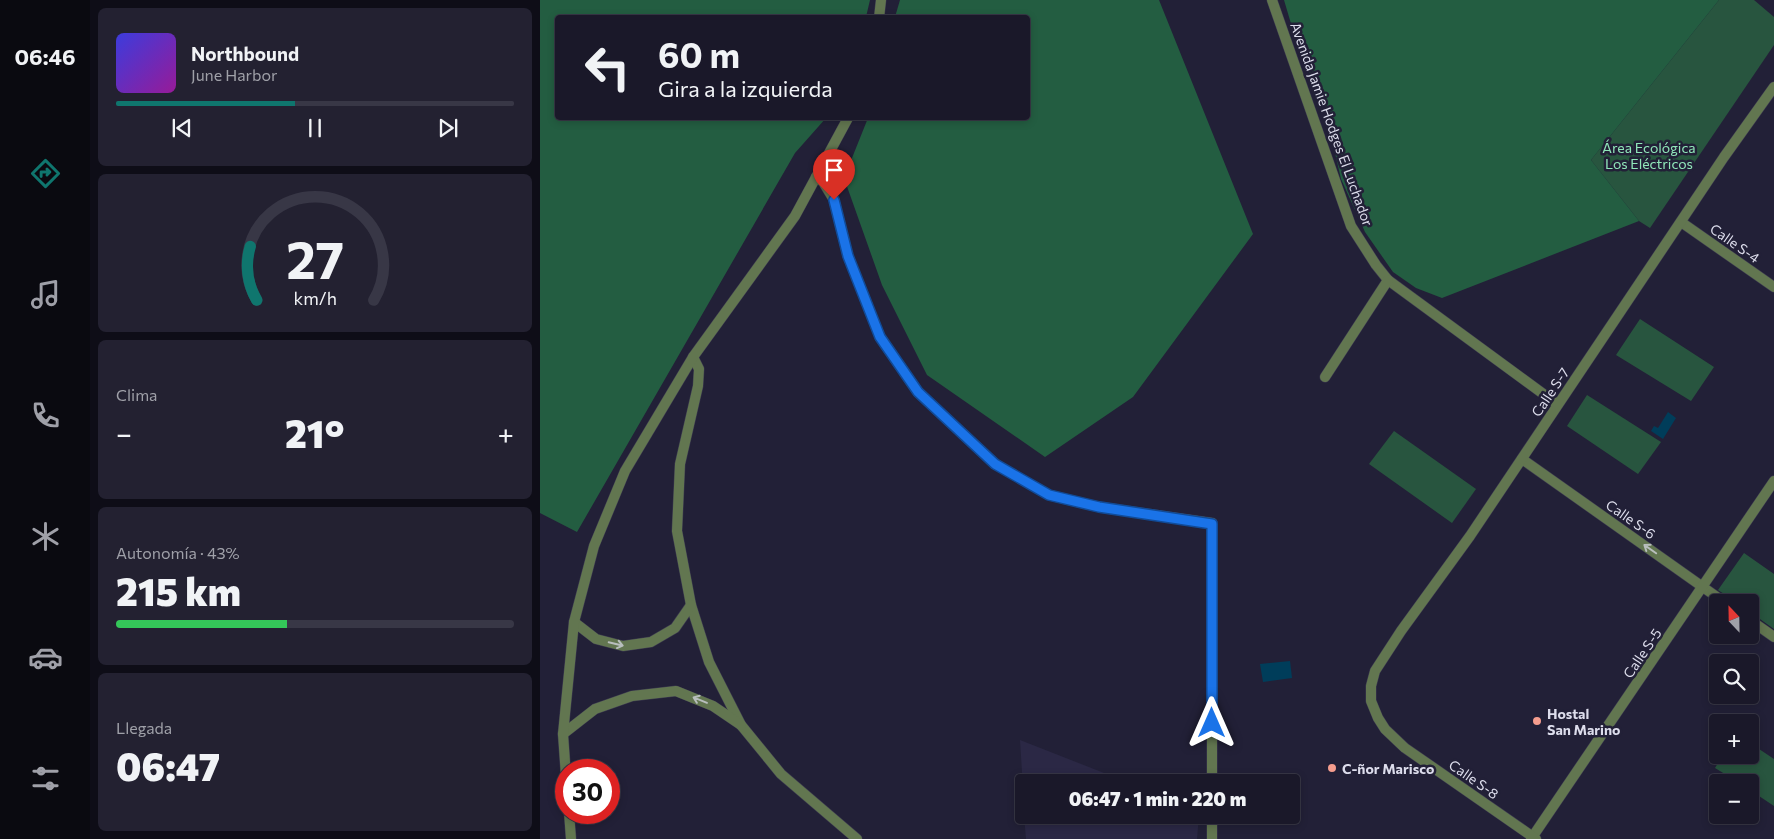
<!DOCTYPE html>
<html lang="es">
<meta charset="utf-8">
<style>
:root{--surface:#1a1829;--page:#232131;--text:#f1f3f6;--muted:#9fa0a8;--line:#383746;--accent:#0f766e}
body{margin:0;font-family:Commissioner,sans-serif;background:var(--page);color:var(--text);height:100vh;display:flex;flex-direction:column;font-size:19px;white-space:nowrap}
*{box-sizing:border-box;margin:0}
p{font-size:16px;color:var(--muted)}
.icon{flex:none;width:28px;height:28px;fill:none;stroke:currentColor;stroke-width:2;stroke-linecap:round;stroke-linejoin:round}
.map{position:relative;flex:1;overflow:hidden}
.panel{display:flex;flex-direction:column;gap:8px;padding:8px;background:#0e0d17;width:450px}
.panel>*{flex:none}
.hud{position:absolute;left:15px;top:15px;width:475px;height:105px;border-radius:5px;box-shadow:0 2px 8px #0003,0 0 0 1px var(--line);background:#1a1829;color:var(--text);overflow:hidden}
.needle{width:32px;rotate:338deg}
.tools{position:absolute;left:1169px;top:594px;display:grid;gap:10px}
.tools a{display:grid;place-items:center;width:50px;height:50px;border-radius:5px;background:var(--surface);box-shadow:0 2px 8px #0003,0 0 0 1px var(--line);font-size:25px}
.speed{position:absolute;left:15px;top:759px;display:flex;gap:10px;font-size:25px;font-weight:700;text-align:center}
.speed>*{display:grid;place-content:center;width:65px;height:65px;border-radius:50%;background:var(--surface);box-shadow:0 2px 8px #0003,0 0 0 1px var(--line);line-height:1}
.speed .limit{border:8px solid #d22;background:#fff;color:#111}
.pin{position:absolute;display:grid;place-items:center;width:42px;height:42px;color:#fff;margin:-51px -21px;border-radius:50% 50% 50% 0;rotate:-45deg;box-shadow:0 0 5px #0007}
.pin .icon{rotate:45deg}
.me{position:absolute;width:55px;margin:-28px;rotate:0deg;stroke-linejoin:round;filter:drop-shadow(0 0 4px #0008)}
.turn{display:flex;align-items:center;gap:18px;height:105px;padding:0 20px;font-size:22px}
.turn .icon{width:65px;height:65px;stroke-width:2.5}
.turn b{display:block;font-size:35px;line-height:42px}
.big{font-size:38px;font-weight:800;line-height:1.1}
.panel .widget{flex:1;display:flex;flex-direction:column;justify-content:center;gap:8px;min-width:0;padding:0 18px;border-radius:8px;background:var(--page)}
.panel .dial{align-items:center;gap:0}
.dial svg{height:130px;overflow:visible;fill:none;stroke:var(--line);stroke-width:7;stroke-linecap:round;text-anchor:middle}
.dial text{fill:var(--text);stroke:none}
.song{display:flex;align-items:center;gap:15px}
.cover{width:60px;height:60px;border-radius:8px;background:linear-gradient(135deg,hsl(240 70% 55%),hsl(300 70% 35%))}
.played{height:5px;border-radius:2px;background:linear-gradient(90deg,var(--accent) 45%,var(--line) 45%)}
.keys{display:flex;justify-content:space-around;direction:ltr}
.heat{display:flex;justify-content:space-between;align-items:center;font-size:28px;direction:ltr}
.charge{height:8px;border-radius:4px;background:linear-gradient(90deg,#34c759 43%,var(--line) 0)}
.trip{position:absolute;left:475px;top:774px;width:285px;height:50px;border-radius:5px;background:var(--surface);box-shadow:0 2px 8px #0003,0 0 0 1px var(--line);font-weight:800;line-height:50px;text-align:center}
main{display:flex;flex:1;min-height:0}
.dock{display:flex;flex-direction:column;width:90px;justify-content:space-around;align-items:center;background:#0a0a10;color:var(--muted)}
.dock .icon{width:35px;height:35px}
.dock .active{color:var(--accent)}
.dock b{font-size:22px;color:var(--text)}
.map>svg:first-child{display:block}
.built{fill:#2b2845}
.green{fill:#28553f}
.forest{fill:#235d41}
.water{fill:#003d5a}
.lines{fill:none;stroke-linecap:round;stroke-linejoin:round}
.minor-casing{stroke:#3c3a50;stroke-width:11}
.tertiary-casing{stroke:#3c3a50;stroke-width:11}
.minor{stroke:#627650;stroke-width:10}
.tertiary{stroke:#627650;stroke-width:10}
.oneway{stroke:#b8bebd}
.route-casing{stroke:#114b97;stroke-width:12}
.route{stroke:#1a73e8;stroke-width:9}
.poi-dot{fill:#f59d8e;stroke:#222037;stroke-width:2}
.labels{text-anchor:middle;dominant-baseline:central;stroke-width:5;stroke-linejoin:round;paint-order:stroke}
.street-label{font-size:14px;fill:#ddddec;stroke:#222037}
.park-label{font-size:14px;fill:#90e6b9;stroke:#222037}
.poi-label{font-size:14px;font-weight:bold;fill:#ddddec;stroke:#222037;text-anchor:start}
</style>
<main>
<nav class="dock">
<b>06:46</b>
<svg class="icon active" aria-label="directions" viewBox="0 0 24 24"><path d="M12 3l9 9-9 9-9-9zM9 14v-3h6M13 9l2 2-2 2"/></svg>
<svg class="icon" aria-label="music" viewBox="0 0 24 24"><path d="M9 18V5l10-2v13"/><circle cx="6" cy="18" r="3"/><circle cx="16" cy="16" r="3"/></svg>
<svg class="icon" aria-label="phone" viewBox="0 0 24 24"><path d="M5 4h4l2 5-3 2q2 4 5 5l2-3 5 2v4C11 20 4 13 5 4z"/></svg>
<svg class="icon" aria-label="climate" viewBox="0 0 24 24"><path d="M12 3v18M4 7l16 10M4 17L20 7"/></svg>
<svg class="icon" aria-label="car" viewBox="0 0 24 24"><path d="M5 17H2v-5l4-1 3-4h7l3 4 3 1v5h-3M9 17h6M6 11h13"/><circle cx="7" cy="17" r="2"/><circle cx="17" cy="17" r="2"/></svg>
<svg class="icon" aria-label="filters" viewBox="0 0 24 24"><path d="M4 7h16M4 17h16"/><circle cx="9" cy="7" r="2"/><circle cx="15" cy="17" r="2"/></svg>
</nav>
<section class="panel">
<div class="widget">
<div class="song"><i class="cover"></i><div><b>Northbound</b><p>June Harbor</p></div></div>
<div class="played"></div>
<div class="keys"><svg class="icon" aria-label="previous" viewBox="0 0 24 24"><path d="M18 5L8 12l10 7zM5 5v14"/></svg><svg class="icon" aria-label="pause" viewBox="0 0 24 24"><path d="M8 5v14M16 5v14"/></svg><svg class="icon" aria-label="next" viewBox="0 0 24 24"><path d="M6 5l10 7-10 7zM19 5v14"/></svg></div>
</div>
<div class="widget dial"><svg viewBox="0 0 100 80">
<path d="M14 69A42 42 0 1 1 86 69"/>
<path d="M14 69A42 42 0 0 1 10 36" stroke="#0f766e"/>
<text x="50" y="56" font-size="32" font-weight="700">27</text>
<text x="50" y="72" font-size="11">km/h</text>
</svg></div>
<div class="widget"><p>Clima</p>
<div class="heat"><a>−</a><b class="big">21°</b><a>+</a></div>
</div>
<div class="widget"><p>Autonomía · 43%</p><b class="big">215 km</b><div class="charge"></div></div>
<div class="widget"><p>Llegada</p><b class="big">06:47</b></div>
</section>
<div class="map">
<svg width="1234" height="839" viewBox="0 0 1234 839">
<rect width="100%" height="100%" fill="#222037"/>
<g class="built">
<polygon points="480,740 587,782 484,782 484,804"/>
<polygon points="484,815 659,815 657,839 486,839"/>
</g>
<g class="green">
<polygon points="1179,0 1214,0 1234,17 1234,45 1110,228 1099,221 1051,160"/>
<polygon points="1100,319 1174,367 1151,401 1076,355"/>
<polygon points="1047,395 1121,442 1098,474 1027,426"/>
<polygon points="854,431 936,489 912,523 829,464"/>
<polygon points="1204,553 1234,574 1234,629 1210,612 1210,602 1196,602 1178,590"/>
<polygon points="1210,743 1234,759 1234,806 1210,790 1210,782 1198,782 1175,768 1183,755 1210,755"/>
</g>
<g class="forest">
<polygon points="0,0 330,0 326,17 18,18 18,118 286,118 255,153 37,532 0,513"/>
<polygon points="360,0 619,0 713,234 593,397 505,457 387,375 342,285 304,178 328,118 488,118 488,18 355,17"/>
<polygon points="744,0 1179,0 1051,160 1099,221 902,298 876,288 853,272 825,232 801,179 784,105 760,54"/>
</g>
<g class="water">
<polygon points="1128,412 1136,418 1123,439 1111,431 1114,426 1118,428"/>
<polygon points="750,661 752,678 723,682 720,664"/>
</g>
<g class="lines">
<defs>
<g id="minor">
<polyline points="732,0 811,226 836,265 848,280 1017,404"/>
<polyline points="276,177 283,182 294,200 308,256 340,337 378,392 455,464 509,495 559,507 672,523 672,782"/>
<polyline points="1141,222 1234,287"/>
<polyline points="153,357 159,369 158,386 140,464 137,531 151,605 169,662 201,725 241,774 317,839"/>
<polyline points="785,377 848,280"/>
<polyline points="982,459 1184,602"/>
<polyline points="1210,620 1234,637"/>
<polyline points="672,815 672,839"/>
<polyline points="991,839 1234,481"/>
</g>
<g id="tertiary">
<polyline points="339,18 341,0"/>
<polyline points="34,622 56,639 83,646 111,642 135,628 151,605"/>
<polyline points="23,734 55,709 92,696 136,691 173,706 201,725"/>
<polyline points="26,776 23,734 34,622 54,546 85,471 153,357 255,216 308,118"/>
<polyline points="29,812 31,839"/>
<polyline points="996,839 865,748 845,729 838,718 831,701 831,686 835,671 861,631 930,536 1184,157 1234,87"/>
</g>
</defs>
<use href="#minor" class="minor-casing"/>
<use href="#tertiary" class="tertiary-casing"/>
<use href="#minor" class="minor"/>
<use href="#tertiary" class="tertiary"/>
</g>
<defs><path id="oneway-shaft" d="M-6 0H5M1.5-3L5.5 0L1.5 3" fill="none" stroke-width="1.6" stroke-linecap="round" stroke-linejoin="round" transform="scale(1.25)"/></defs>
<g class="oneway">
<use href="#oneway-shaft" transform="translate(1110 549) rotate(-145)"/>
<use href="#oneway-shaft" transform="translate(76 644) rotate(13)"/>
<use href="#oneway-shaft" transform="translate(160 700) rotate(-158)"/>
</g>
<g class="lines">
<defs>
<polyline id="route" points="294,200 308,256 340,337 378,392 455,464 509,495 559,507 672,524 672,723"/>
</defs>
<use href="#route" class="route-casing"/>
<use href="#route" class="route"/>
</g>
<g class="poi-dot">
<circle cx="997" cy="721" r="5"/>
<circle cx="792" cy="768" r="5"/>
</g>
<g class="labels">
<g class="street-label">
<text transform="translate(792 124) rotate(70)">Avenida Jamie Hodges El Luchador</text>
<text transform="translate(1195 243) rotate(35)">Calle S-4</text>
<text transform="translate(1010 392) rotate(-56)">Calle S-7</text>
<text transform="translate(1091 519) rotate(35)">Calle S-6</text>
<text transform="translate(1102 653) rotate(-56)">Calle S-5</text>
<text transform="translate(934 779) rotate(35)">Calle S-8</text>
</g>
<g class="park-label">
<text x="1109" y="147">Área Ecológica<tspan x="1109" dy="16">Los Eléctricos</tspan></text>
</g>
<g class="poi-label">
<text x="1007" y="713">Hostal<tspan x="1007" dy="16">San Marino</tspan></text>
<text x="802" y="768">C-ñor Marisco</text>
</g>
</g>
</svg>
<div class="tools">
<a><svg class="needle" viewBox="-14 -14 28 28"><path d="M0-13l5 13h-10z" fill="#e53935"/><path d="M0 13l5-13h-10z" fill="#9fa0a8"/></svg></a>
<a><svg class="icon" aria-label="search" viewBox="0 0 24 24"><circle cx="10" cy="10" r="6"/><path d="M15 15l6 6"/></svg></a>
<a>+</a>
<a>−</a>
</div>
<div class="speed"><div class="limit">30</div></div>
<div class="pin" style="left:294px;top:200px;background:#d93025"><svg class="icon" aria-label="arrive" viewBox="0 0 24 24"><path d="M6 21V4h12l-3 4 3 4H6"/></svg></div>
<svg class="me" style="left:672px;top:723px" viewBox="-20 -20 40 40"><path d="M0-17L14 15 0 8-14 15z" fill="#1a73e8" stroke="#fff" stroke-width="4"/></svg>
<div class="trip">06:47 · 1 min · 220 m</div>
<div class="hud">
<div class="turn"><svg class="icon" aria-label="left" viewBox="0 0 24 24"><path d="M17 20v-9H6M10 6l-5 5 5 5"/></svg><div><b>60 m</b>Gira a la izquierda</div></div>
</div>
</div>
</main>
